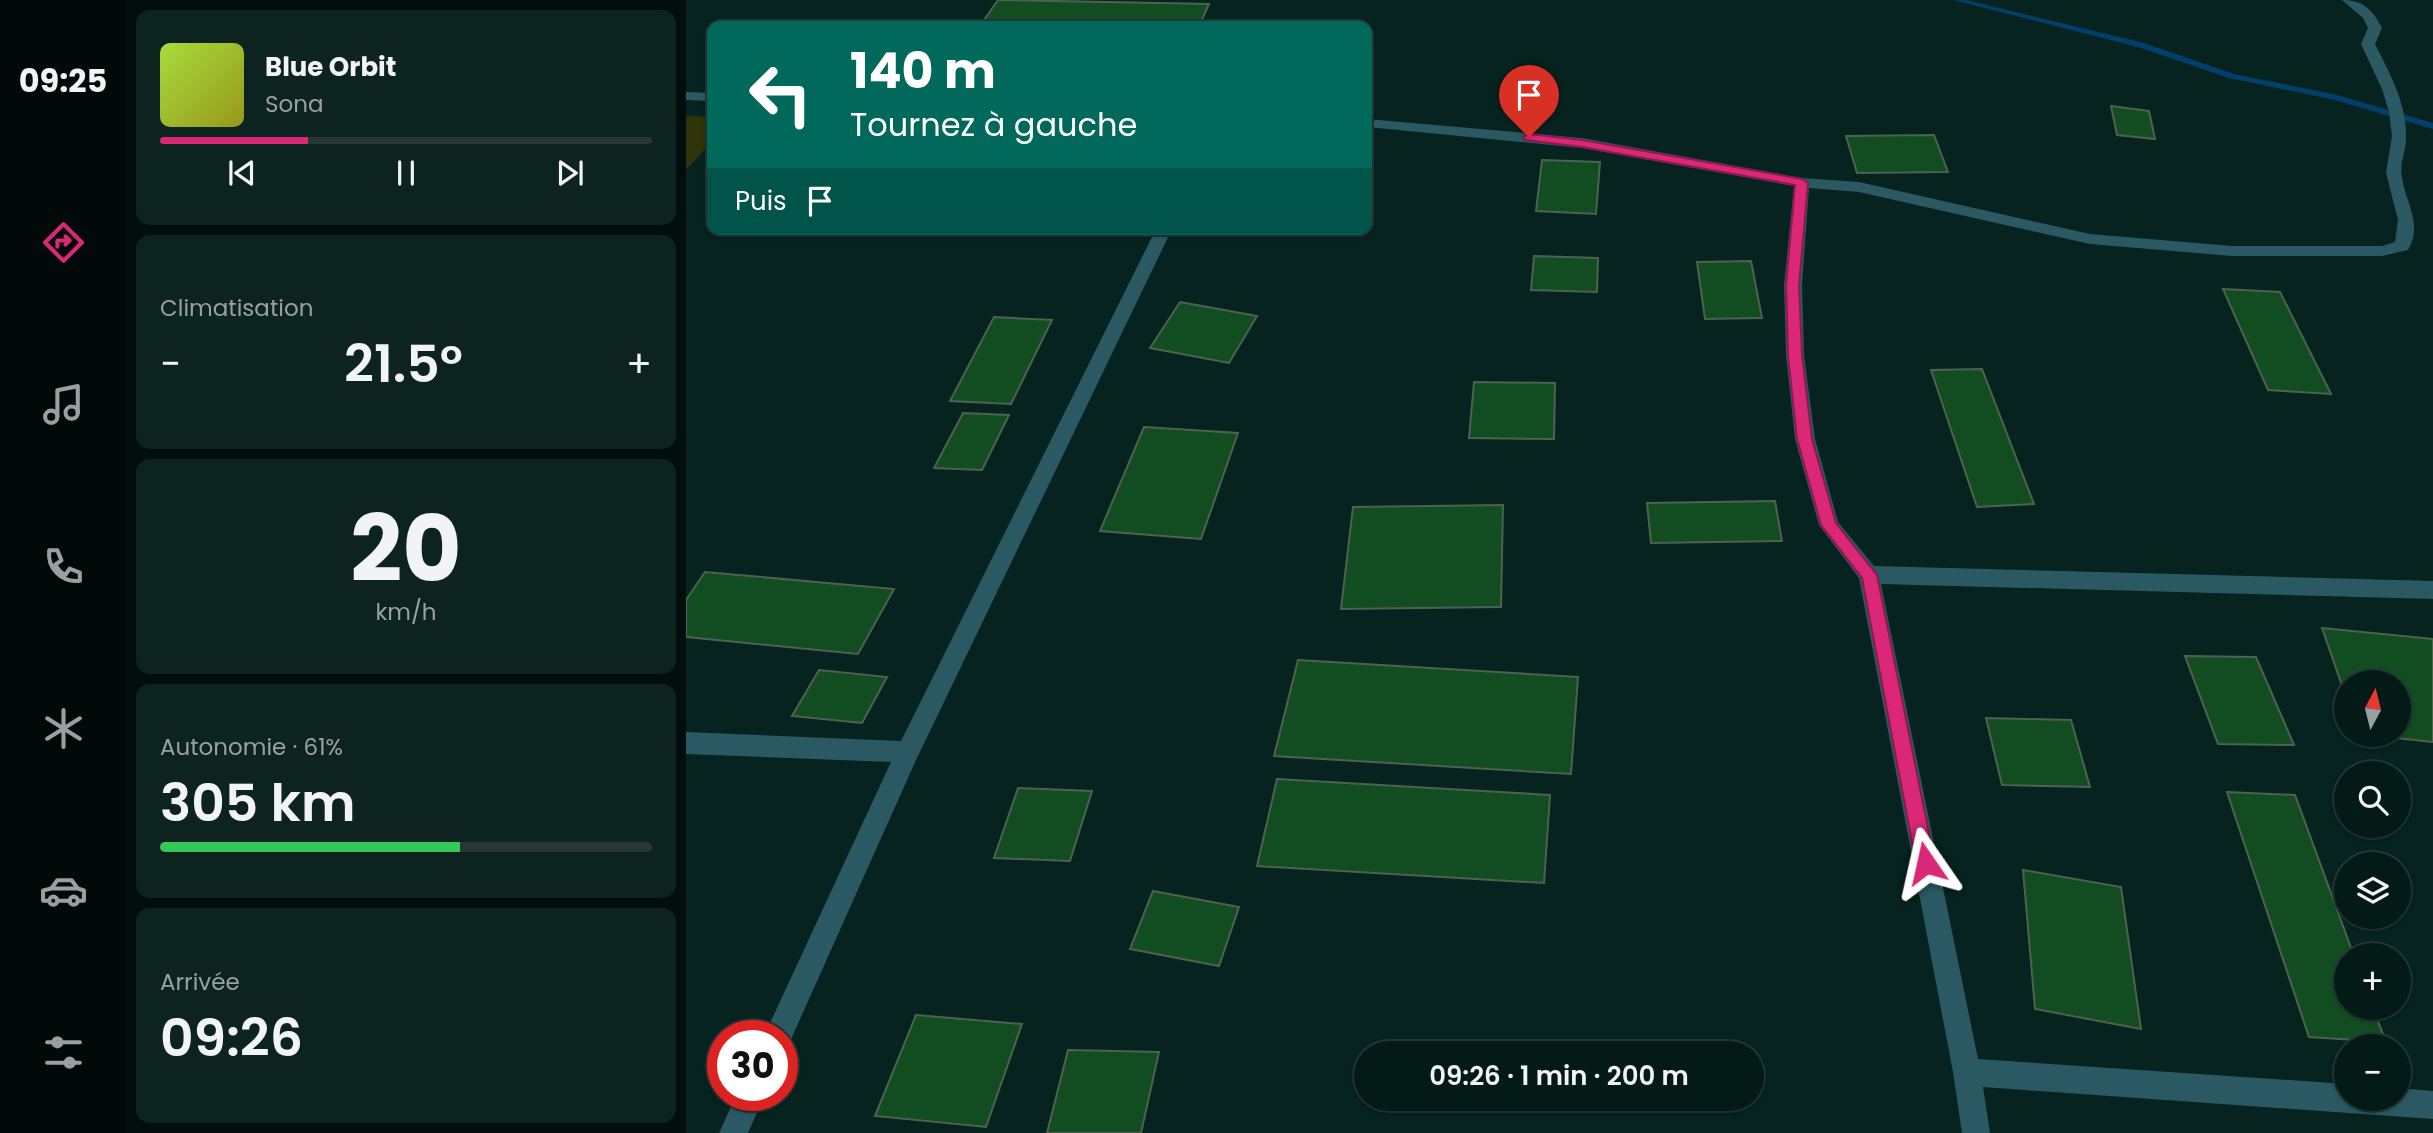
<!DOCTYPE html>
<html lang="fr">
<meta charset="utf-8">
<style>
:root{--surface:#041a17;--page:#0d2320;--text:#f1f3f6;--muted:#97a1a1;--line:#253836;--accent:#db2777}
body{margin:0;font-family:Poppins,sans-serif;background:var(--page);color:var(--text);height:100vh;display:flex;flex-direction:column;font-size:26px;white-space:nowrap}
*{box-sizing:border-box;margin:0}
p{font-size:23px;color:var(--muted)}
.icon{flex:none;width:38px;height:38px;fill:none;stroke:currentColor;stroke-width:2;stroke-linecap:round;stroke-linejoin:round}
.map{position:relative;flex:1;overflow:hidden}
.panel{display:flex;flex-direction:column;gap:10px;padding:10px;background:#020e0d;width:560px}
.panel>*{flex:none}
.top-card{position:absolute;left:21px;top:21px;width:665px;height:214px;border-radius:14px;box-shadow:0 2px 5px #0004,0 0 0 2px var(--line);background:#00695c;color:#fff;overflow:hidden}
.needle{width:46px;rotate:7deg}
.buttons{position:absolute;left:1648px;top:670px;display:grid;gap:14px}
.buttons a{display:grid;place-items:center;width:77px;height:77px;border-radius:50%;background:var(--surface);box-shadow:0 2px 5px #0004,0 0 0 2px var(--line);font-size:35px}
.speed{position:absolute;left:21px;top:1020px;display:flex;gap:14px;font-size:35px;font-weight:700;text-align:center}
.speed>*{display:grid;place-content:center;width:91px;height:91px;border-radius:50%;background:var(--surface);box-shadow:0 2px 5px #0004,0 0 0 2px var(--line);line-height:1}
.speed .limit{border:10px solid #d22;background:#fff;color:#111}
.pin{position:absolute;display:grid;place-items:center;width:60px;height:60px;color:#fff;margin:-72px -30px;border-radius:50% 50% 50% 0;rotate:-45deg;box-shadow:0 0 7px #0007}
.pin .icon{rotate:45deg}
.me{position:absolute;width:77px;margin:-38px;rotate:349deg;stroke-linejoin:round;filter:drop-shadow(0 0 5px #0008)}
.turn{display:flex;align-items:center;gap:24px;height:147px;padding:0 28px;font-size:32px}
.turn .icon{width:91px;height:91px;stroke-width:2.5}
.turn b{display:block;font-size:49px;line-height:60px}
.then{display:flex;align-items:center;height:66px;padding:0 28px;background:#0003;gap:14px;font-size:26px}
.big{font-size:52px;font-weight:600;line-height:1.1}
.panel .widget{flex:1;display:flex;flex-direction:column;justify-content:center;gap:10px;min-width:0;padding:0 24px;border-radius:14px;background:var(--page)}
.panel .dial{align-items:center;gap:0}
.dial b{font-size:91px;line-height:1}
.song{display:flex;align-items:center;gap:21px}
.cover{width:84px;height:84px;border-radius:10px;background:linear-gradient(135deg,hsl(80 70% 55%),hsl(60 70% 35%))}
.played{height:7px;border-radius:4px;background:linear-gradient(90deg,var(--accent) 30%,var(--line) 30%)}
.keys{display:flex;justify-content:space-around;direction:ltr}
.heat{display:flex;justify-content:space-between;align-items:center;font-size:38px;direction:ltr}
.charge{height:10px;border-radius:5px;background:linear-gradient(90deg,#34c759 61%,var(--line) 0)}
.trip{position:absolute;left:668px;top:1041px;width:410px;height:70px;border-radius:35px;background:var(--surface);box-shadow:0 2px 5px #0004,0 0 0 2px var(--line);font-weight:600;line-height:70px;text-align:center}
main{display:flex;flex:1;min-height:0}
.tab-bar{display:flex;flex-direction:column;width:126px;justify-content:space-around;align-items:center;background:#020a09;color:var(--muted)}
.tab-bar .icon{width:49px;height:49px}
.tab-bar .current{color:var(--accent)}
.tab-bar b{font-size:32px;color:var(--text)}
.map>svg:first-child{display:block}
.green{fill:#2f3309}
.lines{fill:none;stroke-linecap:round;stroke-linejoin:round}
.stream{fill:#023f6b;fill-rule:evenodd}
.building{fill:#124d21;stroke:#4e6150;stroke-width:2}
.minor{fill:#2a5963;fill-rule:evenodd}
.route{fill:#db2777;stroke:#8e194d;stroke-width:2}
</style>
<main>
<nav class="tab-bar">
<b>09:25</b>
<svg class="icon current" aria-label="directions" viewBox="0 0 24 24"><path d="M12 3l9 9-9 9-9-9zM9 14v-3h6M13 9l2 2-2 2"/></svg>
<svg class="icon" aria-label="music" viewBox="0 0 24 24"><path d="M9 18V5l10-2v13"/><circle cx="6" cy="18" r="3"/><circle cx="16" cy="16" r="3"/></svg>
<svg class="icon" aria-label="phone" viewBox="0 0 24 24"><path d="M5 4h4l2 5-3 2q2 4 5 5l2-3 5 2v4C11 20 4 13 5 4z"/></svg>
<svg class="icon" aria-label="climate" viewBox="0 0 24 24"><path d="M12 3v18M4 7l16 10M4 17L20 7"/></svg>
<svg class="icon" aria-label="car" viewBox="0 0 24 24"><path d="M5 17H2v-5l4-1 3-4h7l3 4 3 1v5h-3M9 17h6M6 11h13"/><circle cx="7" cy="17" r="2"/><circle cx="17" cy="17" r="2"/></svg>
<svg class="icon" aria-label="filters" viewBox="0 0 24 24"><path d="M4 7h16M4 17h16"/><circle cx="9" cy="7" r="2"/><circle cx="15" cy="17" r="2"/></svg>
</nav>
<section class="panel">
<div class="widget">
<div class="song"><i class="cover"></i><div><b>Blue Orbit</b><p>Sona</p></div></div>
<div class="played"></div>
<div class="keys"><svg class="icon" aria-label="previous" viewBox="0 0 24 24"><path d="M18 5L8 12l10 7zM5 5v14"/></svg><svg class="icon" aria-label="pause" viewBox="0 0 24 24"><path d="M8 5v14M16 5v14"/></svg><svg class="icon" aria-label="next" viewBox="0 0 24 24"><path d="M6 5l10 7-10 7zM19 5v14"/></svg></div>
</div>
<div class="widget"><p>Climatisation</p>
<div class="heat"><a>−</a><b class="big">21.5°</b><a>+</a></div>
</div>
<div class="widget dial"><b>20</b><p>km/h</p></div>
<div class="widget"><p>Autonomie · 61%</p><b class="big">305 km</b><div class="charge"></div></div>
<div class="widget"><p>Arrivée</p><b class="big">09:26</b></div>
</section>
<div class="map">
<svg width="1747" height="1133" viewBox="0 0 1747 1133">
<rect width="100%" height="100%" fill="#06231f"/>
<polygon class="green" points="0,116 26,117 26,141 0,170"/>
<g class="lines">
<polygon class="stream" points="1267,0 1280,0 1458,43 1548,74 1651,95 1747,123 1747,129 1649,100 1543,78 1452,47"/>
</g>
<g class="building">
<polygon points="312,0 317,0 523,4 513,26 294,26"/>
<polygon points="1425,106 1463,111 1469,139 1431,135"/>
<polygon points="1248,135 1262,172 1171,173 1160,136"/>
<polygon points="856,160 914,162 910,214 850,211"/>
<polygon points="848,256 912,258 911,292 845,290"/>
<polygon points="1065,261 1076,318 1019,319 1011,262"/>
<polygon points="1537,289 1594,292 1645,394 1582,390"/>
<polygon points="494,302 571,316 543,363 464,348"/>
<polygon points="308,317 366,320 325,404 264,401"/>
<polygon points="1296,369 1348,504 1291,507 1245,370"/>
<polygon points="788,382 869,383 868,439 783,438"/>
<polygon points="277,413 323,415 296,470 248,468"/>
<polygon points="458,427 552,433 515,539 414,531"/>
<polygon points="1089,501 1096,541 965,543 961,503"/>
<polygon points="817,505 815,607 655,609 667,507"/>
<polygon points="19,572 208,589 172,654 0,637 0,600"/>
<polygon points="1636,628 1747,639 1747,742 1682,735 1713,735 1713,682 1661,682 1661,700"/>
<polygon points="1499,656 1570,657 1608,745 1532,744"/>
<polygon points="612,660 892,677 885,774 588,756"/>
<polygon points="133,670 201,677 176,723 106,716"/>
<polygon points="1300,718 1385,720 1404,787 1316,785"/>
<polygon points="591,779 864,795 858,883 571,866"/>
<polygon points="332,788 406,791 384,861 308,858"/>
<polygon points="1541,792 1609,795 1668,956 1661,956 1661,1008 1687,1008 1700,1042 1623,1037"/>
<polygon points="1337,870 1435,887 1455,1029 1349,1009"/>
<polygon points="467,891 553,907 533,966 444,949"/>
<polygon points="230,1015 336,1024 300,1127 189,1116"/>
<polygon points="382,1050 473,1052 455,1133 361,1133"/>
</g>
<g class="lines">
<g class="minor">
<path d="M1656,0C1677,0 1687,10 1696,28L1689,44C1703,72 1720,102 1720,135C1721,149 1713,163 1716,178C1720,203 1737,225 1722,250L1696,256H1546L1404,244L1173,192L1123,188L1116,285L1118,355L1129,439L1152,522L1188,566L1747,581V599L1195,584L1292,1059L1661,1084V1099H1713V1088L1747,1091V1119L1297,1087L1304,1133H1276L1267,1072L1173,578L1133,525L1109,439L1100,355L1098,285L1108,186L896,148L681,127V119L896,138L1116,178L1173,182L1404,234L1546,246H1696L1709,242L1712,220L1700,173L1706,136L1703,112L1696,89L1675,44L1682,28L1677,18Z"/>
<polygon points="0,92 26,93 26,101 0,100"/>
<polygon points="470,229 486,229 230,760 102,1046 96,1048 96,1036 78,1036 205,762 0,754 0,732 215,741"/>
<polygon points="50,1096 78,1096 62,1133 33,1133"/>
</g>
</g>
<polygon class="route" points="843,134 896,140 1116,179 1122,183 1113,285 1116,355 1126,439 1150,523 1191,575 1249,863 1247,870 1240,872 1233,870 1230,863 1176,578 1135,525 1111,439 1102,355 1100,285 1109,185 896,147 839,140 837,137"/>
</svg>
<div class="buttons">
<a><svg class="needle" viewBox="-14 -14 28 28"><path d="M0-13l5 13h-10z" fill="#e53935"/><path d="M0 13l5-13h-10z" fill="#97a1a1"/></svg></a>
<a><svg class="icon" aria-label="search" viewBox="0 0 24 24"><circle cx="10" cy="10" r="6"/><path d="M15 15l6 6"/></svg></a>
<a><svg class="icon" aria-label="layers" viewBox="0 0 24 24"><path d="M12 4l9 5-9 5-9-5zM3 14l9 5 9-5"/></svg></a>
<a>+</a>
<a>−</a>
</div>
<div class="speed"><div class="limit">30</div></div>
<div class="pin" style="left:843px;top:137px;background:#d93025"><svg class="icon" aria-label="arrive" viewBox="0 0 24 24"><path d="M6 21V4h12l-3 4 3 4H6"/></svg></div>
<svg class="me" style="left:1240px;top:863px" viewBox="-20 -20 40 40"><path d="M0-17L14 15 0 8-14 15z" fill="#db2777" stroke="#fff" stroke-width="4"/></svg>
<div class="trip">09:26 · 1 min · 200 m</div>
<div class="top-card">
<div class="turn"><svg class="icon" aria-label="left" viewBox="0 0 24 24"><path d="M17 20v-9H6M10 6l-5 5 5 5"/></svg><div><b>140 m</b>Tournez à gauche</div></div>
<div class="then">Puis<svg class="icon" aria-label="arrive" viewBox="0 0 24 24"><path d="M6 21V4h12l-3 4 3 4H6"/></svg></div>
</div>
</div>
</main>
